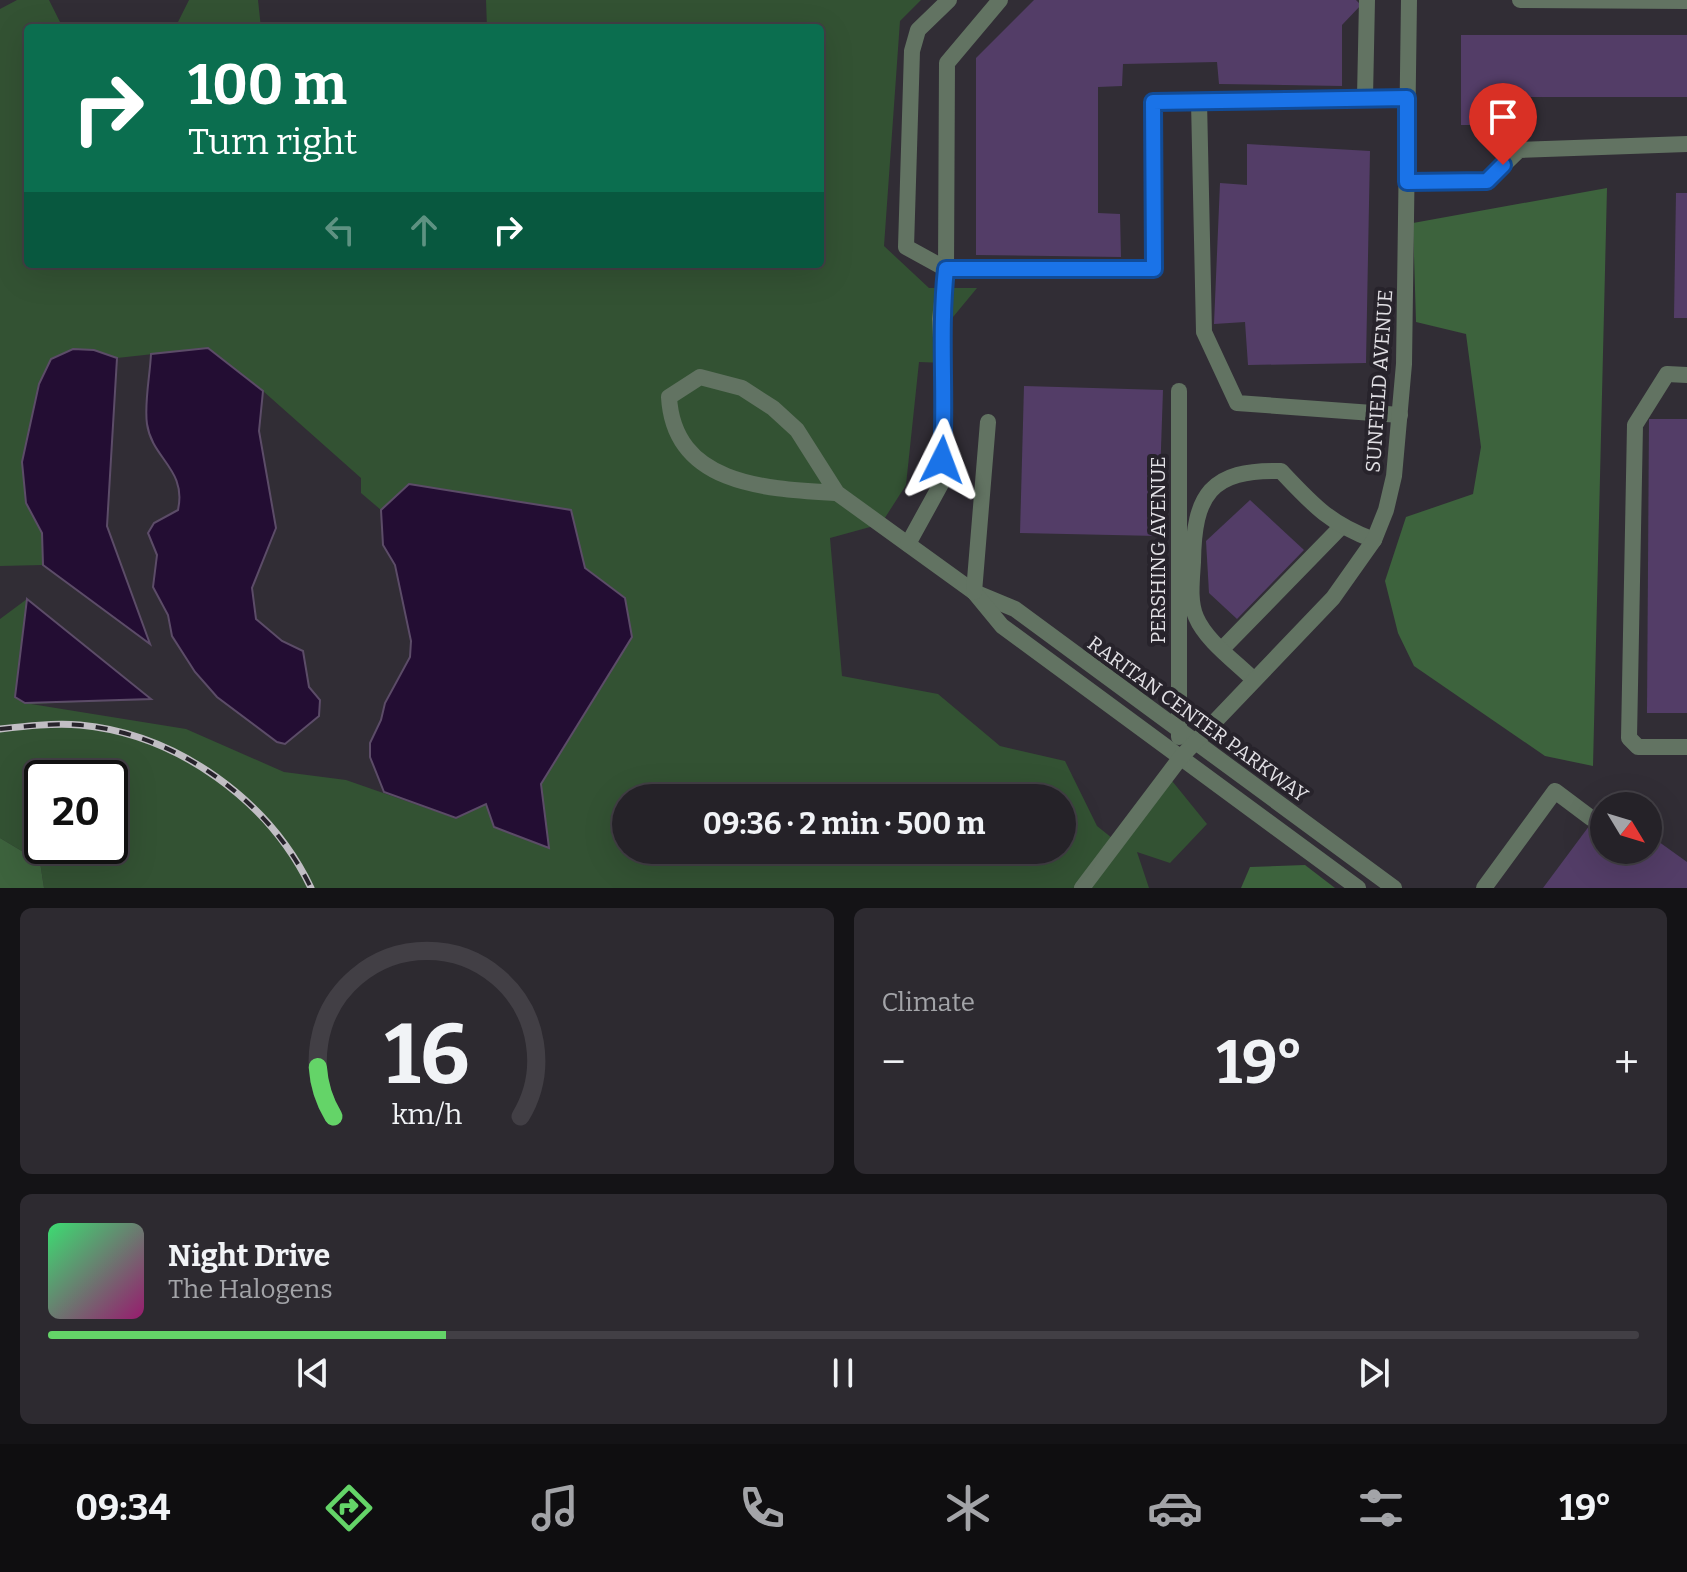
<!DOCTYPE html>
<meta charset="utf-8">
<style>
:root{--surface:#252228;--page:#2d2a30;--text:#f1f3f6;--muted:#a3a4a8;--line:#423f45;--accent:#64d468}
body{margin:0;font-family:Bitter,serif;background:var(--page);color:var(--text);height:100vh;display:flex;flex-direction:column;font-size:30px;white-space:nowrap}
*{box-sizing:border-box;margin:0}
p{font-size:26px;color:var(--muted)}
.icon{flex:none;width:44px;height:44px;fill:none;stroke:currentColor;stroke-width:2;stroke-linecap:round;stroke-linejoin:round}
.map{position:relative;height:888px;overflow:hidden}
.panel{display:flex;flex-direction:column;gap:20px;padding:20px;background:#141316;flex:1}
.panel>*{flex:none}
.guide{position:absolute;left:24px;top:24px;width:800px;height:244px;border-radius:8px;box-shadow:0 8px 32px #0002,0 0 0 2px var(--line);background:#0b6e4f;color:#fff;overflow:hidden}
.needle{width:52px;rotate:128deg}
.fabs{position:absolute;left:1590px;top:792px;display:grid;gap:16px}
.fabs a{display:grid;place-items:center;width:72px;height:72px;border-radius:50%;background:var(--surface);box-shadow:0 8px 32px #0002,0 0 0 2px var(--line);font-size:40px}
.speed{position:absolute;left:24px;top:760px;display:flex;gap:16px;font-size:40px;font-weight:700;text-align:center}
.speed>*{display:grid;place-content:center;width:104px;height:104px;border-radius:50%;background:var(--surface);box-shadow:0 8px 32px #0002,0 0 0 2px var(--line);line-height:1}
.speed .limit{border:4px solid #111;border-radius:12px;background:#fff;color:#111}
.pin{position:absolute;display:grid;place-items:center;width:68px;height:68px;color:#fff;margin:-82px -34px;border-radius:50% 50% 50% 0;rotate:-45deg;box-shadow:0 0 8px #0007}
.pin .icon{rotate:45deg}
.me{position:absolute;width:88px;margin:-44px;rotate:3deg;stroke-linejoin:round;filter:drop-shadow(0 0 6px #0008)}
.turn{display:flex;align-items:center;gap:28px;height:168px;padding:0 32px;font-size:36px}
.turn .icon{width:104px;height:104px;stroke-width:2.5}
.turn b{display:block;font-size:56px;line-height:68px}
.lanes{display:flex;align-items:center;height:76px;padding:0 32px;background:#0003;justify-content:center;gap:40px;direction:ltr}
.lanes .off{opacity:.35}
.big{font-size:60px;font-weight:700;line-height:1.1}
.panel .card{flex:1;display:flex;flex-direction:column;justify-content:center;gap:12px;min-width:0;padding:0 28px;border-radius:12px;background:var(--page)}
.panel .dial{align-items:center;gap:0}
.dial svg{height:208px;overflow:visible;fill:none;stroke:var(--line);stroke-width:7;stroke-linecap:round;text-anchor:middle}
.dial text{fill:var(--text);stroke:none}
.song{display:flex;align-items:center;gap:24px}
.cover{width:96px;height:96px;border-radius:12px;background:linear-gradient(135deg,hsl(140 70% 55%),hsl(320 70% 35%))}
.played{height:8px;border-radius:4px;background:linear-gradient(90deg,var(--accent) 25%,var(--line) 25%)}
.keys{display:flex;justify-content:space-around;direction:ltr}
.heat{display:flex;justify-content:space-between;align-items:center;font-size:44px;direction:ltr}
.panel .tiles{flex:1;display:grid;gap:20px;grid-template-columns:1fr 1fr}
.card:last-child{grid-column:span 2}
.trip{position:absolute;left:612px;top:784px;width:464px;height:80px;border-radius:40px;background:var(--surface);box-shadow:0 8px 32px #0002,0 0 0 2px var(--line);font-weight:700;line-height:80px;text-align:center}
.menu{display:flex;height:128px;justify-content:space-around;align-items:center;background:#0f0e10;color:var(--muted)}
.menu .icon{width:56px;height:56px}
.menu .active{color:var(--accent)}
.menu b{font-size:36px;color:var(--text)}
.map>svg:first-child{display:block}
.green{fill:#335233;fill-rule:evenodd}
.forest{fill:#3d633d}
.water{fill:#230d33;stroke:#5c4c68;stroke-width:2}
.building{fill:#533d67}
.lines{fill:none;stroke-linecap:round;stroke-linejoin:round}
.minor{stroke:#627362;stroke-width:16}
.rail-casing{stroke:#c1bec4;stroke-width:7}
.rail{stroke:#27232b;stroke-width:4;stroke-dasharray:12;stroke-linecap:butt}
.route-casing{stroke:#114b97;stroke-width:20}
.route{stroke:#1a73e8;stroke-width:14}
.labels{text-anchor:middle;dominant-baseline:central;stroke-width:8;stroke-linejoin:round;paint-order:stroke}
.street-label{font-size:20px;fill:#e2e0e5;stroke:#27232b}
</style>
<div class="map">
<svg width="1687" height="888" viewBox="0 0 1687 888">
<rect width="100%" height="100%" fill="#312d35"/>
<g class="green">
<path d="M17,0H49L63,28H28V264H820V28H487L486,0H921L900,21L884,246L929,288H977L939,334L946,363L919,362L906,485L881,524L830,538L842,676L938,694L1000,746L1065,761L1097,826L1112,838L1164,771L1207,824L1170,863L1137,852L1149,888H44L40,862L0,838V619L27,599L151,699L31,704L186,729L284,772L346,780L455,818L486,804L549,847L541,784L632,637L625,598L585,568L571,510L409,484L381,510L361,493V478L263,391L208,348L117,358L107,526L150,644L43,565L0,566V9ZM42,778H110V846H42ZM626,798H1062V850H626Z"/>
<polygon points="189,0 258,0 261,28 175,28"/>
</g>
<g class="forest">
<polygon points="1607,188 1593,766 1545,756 1414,666 1398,633 1385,581 1406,517 1473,494 1481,447 1466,334 1416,322 1413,223"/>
<polygon points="0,838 40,862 44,888 0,888"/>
<polygon points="1305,865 1335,888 1241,888 1250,867"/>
</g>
<g class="water">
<path d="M208,348L263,391L259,431L276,528L252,588L256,619L282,641L303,651L309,687L320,700L319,716L285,744L277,742L217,697L195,672L172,636L168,615L153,587L157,555L148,533L154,523L178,510C187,469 152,459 147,424C144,403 150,376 151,354Z"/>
<polygon points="73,349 94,350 117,358 107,526 150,644 43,565 42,533 26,503 22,462 39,384 51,359"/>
<polygon points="409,484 571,510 585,568 625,598 632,637 541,784 549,848 494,827 486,804 456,818 384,792 370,757 370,743 381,720 385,703 410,657 411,641 395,565 383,545 381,510"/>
<polygon points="27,599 151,699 25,703 15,697"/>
</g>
<g class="building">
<polygon points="1034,0 1356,0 1361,5 1342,25 1342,86 1219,84 1217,62 1123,64 1122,86 1098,87 1098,213 1120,214 1121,257 976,255 976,58"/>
<polygon points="1461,35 1687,35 1687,97 1515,97 1515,125 1461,125"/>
<polygon points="1247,144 1370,151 1366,363 1248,365 1245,322 1214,324 1220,183 1247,185"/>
<polygon points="1676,193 1687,193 1687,318 1674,318"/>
<polygon points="1024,386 1163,390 1158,536 1020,533"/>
<polygon points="1649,419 1687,419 1687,713 1647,713"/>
<polygon points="1250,500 1304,550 1237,619 1209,593 1206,541"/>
<polygon points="1604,806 1604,850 1648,850 1648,834 1687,862 1687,888 1543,888"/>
</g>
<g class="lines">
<g class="minor">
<polyline points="1000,0 947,63 946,269 1154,269 1153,102 1407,98"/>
<polyline points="1520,0 1687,1"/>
<polyline points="1365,97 1367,0"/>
<polyline points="1199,101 1204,332 1237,403 1400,415"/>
<polyline points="1407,182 1487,181 1519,150 1687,144"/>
<polyline points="1687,375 1667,374 1635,425 1629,738 1638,747 1687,747"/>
<path d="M837,493C768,489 674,486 669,397L700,377L742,388L773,408L797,430L837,493L974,592L1015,609L1394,888"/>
<polyline points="908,544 941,484 945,412 940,319 946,269 906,247 912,51 918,30 949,0"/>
<polyline points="974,592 1002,626 1358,888"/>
<polyline points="974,592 988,422"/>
<polyline points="1222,649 1340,528"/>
<path d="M1254,680C1236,662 1206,641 1196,617C1189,601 1192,580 1193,562C1194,495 1210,469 1281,471C1313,505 1330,524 1374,540"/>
<polyline points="1179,737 1179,391"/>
<polyline points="1082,888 1181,757 1333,598 1374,540 1386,510 1394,476 1404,364 1409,0"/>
<polyline points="1484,888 1555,791 1591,818"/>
</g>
<defs>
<path id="rail" d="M0,729C26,726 53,723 80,725C177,734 269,800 311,888"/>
</defs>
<use href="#rail" class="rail-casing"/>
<use href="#rail" class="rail"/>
</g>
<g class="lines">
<defs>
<path id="route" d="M942,460C946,396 939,333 946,269H1154L1153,102L1407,98V182L1487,181L1503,165"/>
</defs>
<use href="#route" class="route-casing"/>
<use href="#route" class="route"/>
</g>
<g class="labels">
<g class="street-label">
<text transform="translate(1379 381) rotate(-86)">SUNFIELD AVENUE</text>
<text transform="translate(1158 550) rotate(-90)">PERSHING AVENUE</text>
<text transform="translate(1198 719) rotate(36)">RARITAN CENTER PARKWAY</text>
</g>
</g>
</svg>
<div class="fabs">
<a><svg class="needle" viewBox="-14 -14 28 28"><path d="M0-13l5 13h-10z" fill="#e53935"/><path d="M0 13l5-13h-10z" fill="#a3a4a8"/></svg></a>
</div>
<div class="speed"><div class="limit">20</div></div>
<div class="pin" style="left:1503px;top:165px;background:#d93025"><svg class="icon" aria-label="arrive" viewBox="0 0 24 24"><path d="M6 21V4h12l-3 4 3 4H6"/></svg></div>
<svg class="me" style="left:942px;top:460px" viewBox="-20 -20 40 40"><path d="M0-17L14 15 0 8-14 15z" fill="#1a73e8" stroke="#fff" stroke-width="4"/></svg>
<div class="trip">09:36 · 2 min · 500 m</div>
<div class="guide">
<div class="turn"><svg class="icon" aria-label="right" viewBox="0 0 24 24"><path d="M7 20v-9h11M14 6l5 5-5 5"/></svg><div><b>100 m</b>Turn right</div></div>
<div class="lanes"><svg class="icon off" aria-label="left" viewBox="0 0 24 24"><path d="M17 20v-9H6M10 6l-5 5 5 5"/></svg><svg class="icon off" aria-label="ahead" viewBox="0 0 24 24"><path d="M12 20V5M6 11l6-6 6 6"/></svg><svg class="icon" aria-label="right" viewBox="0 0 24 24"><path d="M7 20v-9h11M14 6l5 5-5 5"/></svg></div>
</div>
</div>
<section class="panel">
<div class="tiles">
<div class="card dial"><svg viewBox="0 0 100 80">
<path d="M14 69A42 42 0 1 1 86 69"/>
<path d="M14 69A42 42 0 0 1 8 50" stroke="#64d468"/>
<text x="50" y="56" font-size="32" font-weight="700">16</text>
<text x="50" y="72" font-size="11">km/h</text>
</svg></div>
<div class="card"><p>Climate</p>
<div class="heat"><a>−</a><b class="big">19°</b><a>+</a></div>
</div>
<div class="card">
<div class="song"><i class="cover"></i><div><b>Night Drive</b><p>The Halogens</p></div></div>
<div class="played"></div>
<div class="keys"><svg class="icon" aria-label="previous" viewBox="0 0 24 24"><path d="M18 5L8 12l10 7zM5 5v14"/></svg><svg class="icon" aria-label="pause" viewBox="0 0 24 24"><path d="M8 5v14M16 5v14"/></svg><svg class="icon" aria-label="next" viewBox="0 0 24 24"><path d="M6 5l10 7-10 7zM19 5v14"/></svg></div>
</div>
</div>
</section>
<nav class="menu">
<b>09:34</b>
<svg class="icon active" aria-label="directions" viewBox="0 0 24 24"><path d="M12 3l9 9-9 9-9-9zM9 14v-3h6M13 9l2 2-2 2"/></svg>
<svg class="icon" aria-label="music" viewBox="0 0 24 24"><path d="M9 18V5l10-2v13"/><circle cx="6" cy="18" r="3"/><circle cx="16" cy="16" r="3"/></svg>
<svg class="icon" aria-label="phone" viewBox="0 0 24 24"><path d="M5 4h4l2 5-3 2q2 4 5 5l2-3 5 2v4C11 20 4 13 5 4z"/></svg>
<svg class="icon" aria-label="climate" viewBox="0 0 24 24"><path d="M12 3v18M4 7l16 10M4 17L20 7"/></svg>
<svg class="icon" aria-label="car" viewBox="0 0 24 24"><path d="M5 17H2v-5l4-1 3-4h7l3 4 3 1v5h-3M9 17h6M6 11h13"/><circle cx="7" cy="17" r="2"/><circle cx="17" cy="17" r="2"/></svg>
<svg class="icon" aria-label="filters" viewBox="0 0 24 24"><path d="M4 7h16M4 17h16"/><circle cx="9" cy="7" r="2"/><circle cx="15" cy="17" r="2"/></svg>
<b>19°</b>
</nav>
